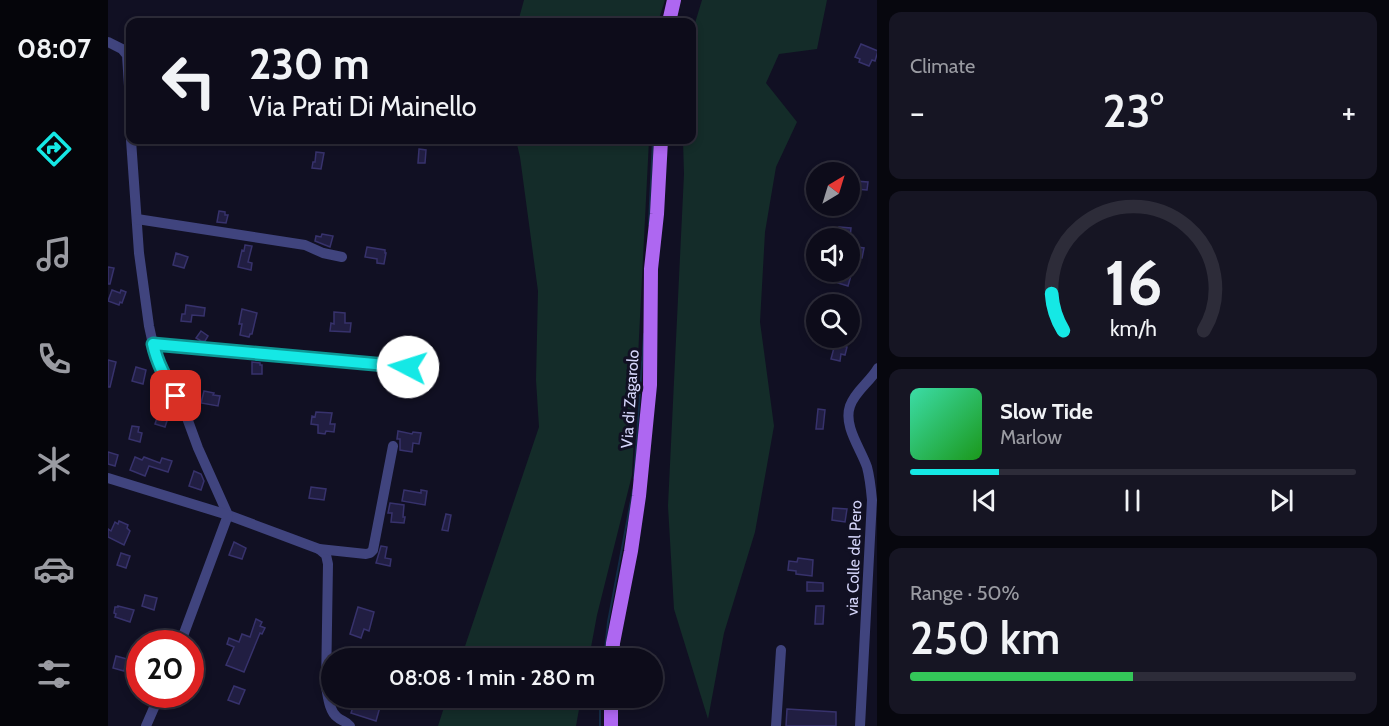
<!DOCTYPE html>
<meta charset="utf-8">
<style>
:root{--surface:#0d0c1a;--page:#161523;--text:#f1f3f6;--muted:#9a9ba2;--line:#2d2c39;--accent:#15e8e5}
body{margin:0;font-family:Cabin,sans-serif;background:var(--page);color:var(--text);height:100vh;display:flex;flex-direction:column;font-size:22px;white-space:nowrap}
*{box-sizing:border-box;margin:0}
p{font-size:20px;color:var(--muted)}
.icon{flex:none;width:33px;height:33px;fill:none;stroke:currentColor;stroke-width:2;stroke-linecap:round;stroke-linejoin:round}
.map{position:relative;flex:1;overflow:hidden}
.details{display:flex;flex-direction:column;gap:12px;padding:12px;background:#07070e;width:512px}
.details>*{flex:none}
.hud{position:absolute;left:18px;top:18px;width:570px;height:126px;border-radius:12px;box-shadow:0 3px 9px #0003,0 0 0 2px var(--line);background:#0d0c1a;color:var(--text);overflow:hidden}
.needle{width:39px;rotate:38deg}
.buttons{position:absolute;left:698px;top:162px;display:grid;gap:12px}
.buttons a{display:grid;place-items:center;width:54px;height:54px;border-radius:50%;background:var(--surface);box-shadow:0 3px 9px #0003,0 0 0 2px var(--line);font-size:30px}
.speed{position:absolute;left:18px;top:630px;display:flex;gap:12px;font-size:30px;font-weight:700;text-align:center}
.speed>*{display:grid;place-content:center;width:78px;height:78px;border-radius:50%;background:var(--surface);box-shadow:0 3px 9px #0003,0 0 0 2px var(--line);line-height:1}
.speed .limit{border:9px solid #d22;background:#fff;color:#111}
.pin{position:absolute;display:grid;place-items:center;width:51px;height:51px;color:#fff;margin:-26px;border-radius:12px;box-shadow:0 3px 9px #0006}
.me{position:absolute;width:66px;margin:-33px;rotate:275deg;stroke-linejoin:round;filter:drop-shadow(0 0 4px #0008)}
.turn{display:flex;align-items:center;gap:21px;height:126px;padding:0 24px;font-size:27px}
.turn .icon{width:78px;height:78px;stroke-width:2.5}
.turn b{display:block;font-size:42px;line-height:51px}
.big{font-size:45px;font-weight:600;line-height:1.1}
.details .tile{flex:1;display:flex;flex-direction:column;justify-content:center;gap:9px;min-width:0;padding:0 21px;border-radius:12px;background:var(--page)}
.details .dial{align-items:center;gap:0}
.dial svg{height:156px;overflow:visible;fill:none;stroke:var(--line);stroke-width:7;stroke-linecap:round;text-anchor:middle}
.dial text{fill:var(--text);stroke:none}
.song{display:flex;align-items:center;gap:18px}
.cover{width:72px;height:72px;border-radius:9px;background:linear-gradient(135deg,hsl(160 70% 55%),hsl(120 70% 35%))}
.played{height:6px;border-radius:3px;background:linear-gradient(90deg,var(--accent) 20%,var(--line) 20%)}
.keys{display:flex;justify-content:space-around;direction:ltr}
.heat{display:flex;justify-content:space-between;align-items:center;font-size:33px;direction:ltr}
.charge{height:9px;border-radius:4px;background:linear-gradient(90deg,#34c759 50%,var(--line) 0)}
.trip{position:absolute;left:213px;top:648px;width:342px;height:60px;border-radius:30px;background:var(--surface);box-shadow:0 3px 9px #0003,0 0 0 2px var(--line);font-weight:600;line-height:60px;text-align:center}
main{display:flex;flex:1;min-height:0}
.tab-bar{display:flex;flex-direction:column;width:108px;justify-content:space-around;align-items:center;background:#05050a;color:var(--muted)}
.tab-bar .icon{width:42px;height:42px}
.tab-bar .active{color:var(--accent)}
.tab-bar b{font-size:27px;color:var(--text)}
.map>svg:first-child{display:block}
.green{fill:#142c29}
.lines{fill:none;stroke-linecap:round;stroke-linejoin:round}
.stream{stroke:#132b45;stroke-width:2}
.building{fill:#211e42;stroke:#37326c;stroke-width:1.5}
.minor{stroke:#40447e;stroke-width:10}
.major{stroke:#ae67f1;stroke-width:14}
.route-casing{stroke:#0e9795;stroke-width:15}
.route{stroke:#15e8e5;stroke-width:10}
.labels{text-anchor:middle;dominant-baseline:central;stroke-width:6;stroke-linejoin:round;paint-order:stroke}
.street-label{font-size:16px;fill:#d6d6fb;stroke:#111023}
</style>
<main>
<nav class="tab-bar">
<b>08:07</b>
<svg class="icon active" aria-label="directions" viewBox="0 0 24 24"><path d="M12 3l9 9-9 9-9-9zM9 14v-3h6M13 9l2 2-2 2"/></svg>
<svg class="icon" aria-label="music" viewBox="0 0 24 24"><path d="M9 18V5l10-2v13"/><circle cx="6" cy="18" r="3"/><circle cx="16" cy="16" r="3"/></svg>
<svg class="icon" aria-label="phone" viewBox="0 0 24 24"><path d="M5 4h4l2 5-3 2q2 4 5 5l2-3 5 2v4C11 20 4 13 5 4z"/></svg>
<svg class="icon" aria-label="climate" viewBox="0 0 24 24"><path d="M12 3v18M4 7l16 10M4 17L20 7"/></svg>
<svg class="icon" aria-label="car" viewBox="0 0 24 24"><path d="M5 17H2v-5l4-1 3-4h7l3 4 3 1v5h-3M9 17h6M6 11h13"/><circle cx="7" cy="17" r="2"/><circle cx="17" cy="17" r="2"/></svg>
<svg class="icon" aria-label="filters" viewBox="0 0 24 24"><path d="M4 7h16M4 17h16"/><circle cx="9" cy="7" r="2"/><circle cx="15" cy="17" r="2"/></svg>
</nav>
<div class="map">
<svg width="770" height="726" viewBox="0 0 770 726">
<rect width="100%" height="100%" fill="#111023"/>
<g class="green">
<polygon points="416,0 557,0 550,22 410,22"/>
<polygon points="594,0 719,0 709,49 671,54 658,83 689,122 668,167 657,232 652,322 666,426 647,532 616,633 600,719 566,609 560,506 576,174 575,140 584,140 584,33"/>
<polygon points="408,140 541,140 524,475 489,615 481,658 353,658 431,427 428,380 430,291 412,157"/>
<polygon points="339,698 473,698 468,726 330,726"/>
</g>
<g class="lines">
<g class="stream">
<polyline points="541,224 545,140"/>
<polyline points="526,478 536,334"/>
<polyline points="496,658 500,622 525,490"/>
<polyline points="492,726 492,698"/>
</g>
</g>
<g class="building">
<polygon points="753,44 770,51 767,61 764,60 761,66 751,62 752,59 747,57"/>
<polygon points="311,149 318,150 317,163 310,163"/>
<polygon points="208,152 216,153 213,169 204,168 205,162 207,162"/>
<polygon points="747,181 760,182 759,190 747,189"/>
<polygon points="111,211 117,212 117,215 120,215 118,223 109,222"/>
<polygon points="731,227 743,228 742,238 730,238"/>
<polygon points="214,234 225,236 222,247 207,241 208,236 213,237"/>
<polygon points="137,245 144,246 140,262 144,263 143,270 130,267 134,250 136,251"/>
<polygon points="741,246 756,248 754,258 741,256"/>
<polygon points="259,247 277,250 277,253 278,253 276,264 269,263 269,259 257,257"/>
<polygon points="68,253 80,257 76,268 65,265"/>
<polygon points="0,267 6,268 2,284 0,284"/>
<polygon points="736,272 744,272 740,286 730,283 732,273 736,273"/>
<polygon points="4,290 12,293 13,290 18,292 14,303 12,302 11,305 0,301"/>
<polygon points="78,305 97,308 96,316 84,315 83,322 73,321 74,314 77,314"/>
<polygon points="134,309 149,313 144,334 142,334 141,337 132,335 134,324 131,324"/>
<polygon points="226,312 237,313 237,323 243,323 242,332 222,331 223,323 226,324"/>
<polygon points="93,331 100,336 97,341 93,341 88,338"/>
<polygon points="727,344 739,347 737,355 733,354 732,361 723,359"/>
<polygon points="0,360 8,362 2,387 0,387"/>
<polygon points="144,362 152,363 152,365 154,365 154,374 144,374"/>
<polygon points="28,367 38,370 35,384 24,381"/>
<polygon points="96,391 106,393 105,395 112,396 110,406 93,403"/>
<polygon points="710,409 717,410 715,429 708,429"/>
<polygon points="208,412 224,413 222,424 227,424 226,432 218,431 217,434 210,433 210,425 203,424 204,416 207,417"/>
<polygon points="50,415 60,418 57,427 47,424"/>
<polygon points="24,426 31,427 30,432 34,433 32,442 21,439"/>
<polygon points="290,431 304,434 305,432 313,433 311,444 305,443 304,452 292,450 292,439 289,439"/>
<polygon points="0,452 10,455 7,466 0,464"/>
<polygon points="27,457 34,460 36,457 52,463 54,458 64,461 60,472 41,466 37,476 22,470"/>
<polygon points="86,471 93,474 96,481 93,490 81,486"/>
<polygon points="203,487 218,489 216,500 201,498"/>
<polygon points="296,490 313,493 313,490 319,491 317,505 294,501"/>
<polygon points="282,503 296,505 295,517 297,517 296,523 283,522 284,513 280,513"/>
<polygon points="725,508 739,509 737,522 724,520"/>
<polygon points="338,514 343,515 340,531 334,530"/>
<polygon points="11,521 20,525 19,528 22,531 16,545 0,537 0,529 3,531 7,522 10,524"/>
<polygon points="126,542 138,548 134,559 121,555"/>
<polygon points="273,546 279,547 277,558 283,559 282,566 268,563"/>
<polygon points="13,553 22,556 18,568 9,565"/>
<polygon points="690,558 705,560 704,576 688,574 688,571 680,570 681,561 689,562"/>
<polygon points="699,582 715,583 715,591 699,591"/>
<polygon points="37,595 49,598 46,610 34,606"/>
<polygon points="10,606 26,610 22,622 7,617 8,614 6,613 7,607 10,607"/>
<polygon points="708,606 716,606 715,624 707,624"/>
<polygon points="250,607 266,612 261,631 256,629 253,638 242,634"/>
<polygon points="148,619 154,622 152,626 157,628 154,634 152,633 136,672 118,665 126,647 119,644 121,638 131,642 134,634 142,637"/>
<polygon points="8,656 19,659 16,671 5,668"/>
<polygon points="126,686 137,690 131,704 120,700"/>
<polygon points="248,698 272,707 268,721 243,713"/>
<polygon points="679,709 728,712 728,726 678,726"/>
</g>
<g class="lines">
<g class="minor">
<polyline points="0,42 14,49 19,55 22,102"/>
<path d="M23,140L31,253L41,326L48,358L57,377L79,418L90,448L120,515L211,549L218,555L220,564L218,687C220,696 221,711 229,717C233,721 238,721 242,726"/>
<polyline points="29,219 197,245 215,253 234,257"/>
<polyline points="45,344 300,367"/>
<polyline points="0,478 120,515 72,644"/>
<polyline points="211,549 258,554 262,553 265,550 285,446"/>
<polyline points="38,726 52,694"/>
<polyline points="668,726 673,650"/>
<path d="M752,726L764,500C763,489 762,478 759,467C753,449 735,426 742,406C747,391 762,382 770,368"/>
</g>
<g class="major">
<polyline points="561,22 566,0"/>
<polyline points="504,658 505,643 523,551 531,496 542,385 543,269 549,214 553,140"/>
<polyline points="503,698 503,726"/>
</g>
</g>
<g class="lines">
<defs>
<path id="route" d="M68,396C58,379 49,363 45,344L300,367"/>
</defs>
<use href="#route" class="route-casing"/>
<use href="#route" class="route"/>
</g>
<g class="labels">
<g class="street-label">
<text transform="translate(522 399) rotate(-86)">Via di Zagarolo</text>
<text transform="translate(746 558) rotate(-88)">via Colle del Pero</text>
</g>
</g>
</svg>
<div class="buttons">
<a><svg class="needle" viewBox="-14 -14 28 28"><path d="M0-13l5 13h-10z" fill="#e53935"/><path d="M0 13l5-13h-10z" fill="#9a9ba2"/></svg></a>
<a><svg class="icon" aria-label="sound" viewBox="0 0 24 24"><path d="M4 9h4l5-4v14l-5-4H4zM17 9q2 3 0 6"/></svg></a>
<a><svg class="icon" aria-label="search" viewBox="0 0 24 24"><circle cx="10" cy="10" r="6"/><path d="M15 15l6 6"/></svg></a>
</div>
<div class="speed"><div class="limit">20</div></div>
<div class="pin" style="left:68px;top:396px;background:#d93025"><svg class="icon" aria-label="arrive" viewBox="0 0 24 24"><path d="M6 21V4h12l-3 4 3 4H6"/></svg></div>
<svg class="me" style="left:300px;top:367px" viewBox="-20 -20 40 40"><circle r="19" fill="#fff"/><path d="M0-13L10 11 0 6-10 11z" fill="#15e8e5"/></svg>
<div class="trip">08:08 · 1 min · 280 m</div>
<div class="hud">
<div class="turn"><svg class="icon" aria-label="left" viewBox="0 0 24 24"><path d="M17 20v-9H6M10 6l-5 5 5 5"/></svg><div><b>230 m</b>Via Prati Di Mainello</div></div>
</div>
</div>
<section class="details">
<div class="tile"><p>Climate</p>
<div class="heat"><a>−</a><b class="big">23°</b><a>+</a></div>
</div>
<div class="tile dial"><svg viewBox="0 0 100 80">
<path d="M14 69A42 42 0 1 1 86 69"/>
<path d="M14 69A42 42 0 0 1 8 50" stroke="#15e8e5"/>
<text x="50" y="56" font-size="32" font-weight="700">16</text>
<text x="50" y="72" font-size="11">km/h</text>
</svg></div>
<div class="tile">
<div class="song"><i class="cover"></i><div><b>Slow Tide</b><p>Marlow</p></div></div>
<div class="played"></div>
<div class="keys"><svg class="icon" aria-label="previous" viewBox="0 0 24 24"><path d="M18 5L8 12l10 7zM5 5v14"/></svg><svg class="icon" aria-label="pause" viewBox="0 0 24 24"><path d="M8 5v14M16 5v14"/></svg><svg class="icon" aria-label="next" viewBox="0 0 24 24"><path d="M6 5l10 7-10 7zM19 5v14"/></svg></div>
</div>
<div class="tile"><p>Range · 50%</p><b class="big">250 km</b><div class="charge"></div></div>
</section>
</main>
